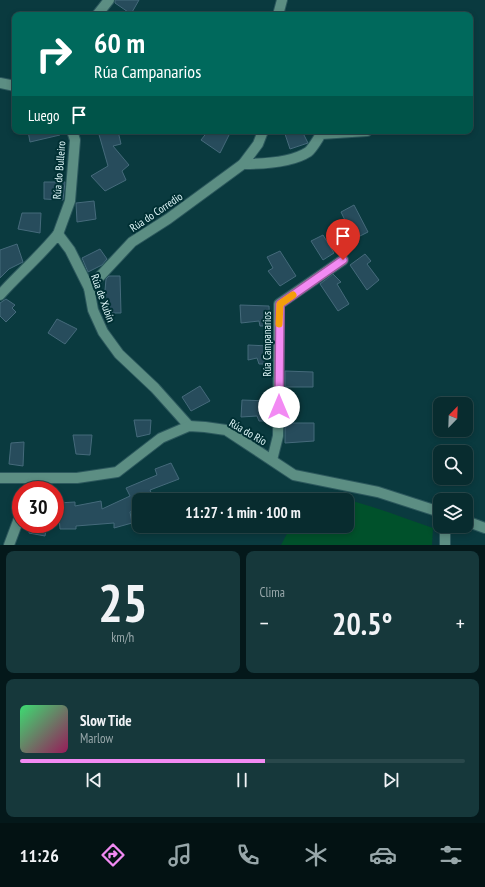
<!DOCTYPE html>
<html lang="es">
<meta charset="utf-8">
<style>
:root{--surface:#082c2f;--page:#16383b;--text:#f1f3f6;--muted:#98a7aa;--line:#29484b;--accent:#f28af3}
body{margin:0;font-family:"PT Sans Narrow",sans-serif;background:var(--page);color:var(--text);height:100vh;display:flex;flex-direction:column;font-size:15px;white-space:nowrap}
*{box-sizing:border-box;margin:0}
p{font-size:13px;color:var(--muted)}
.icon{flex:none;width:22px;height:22px;fill:none;stroke:currentColor;stroke-width:2;stroke-linecap:round;stroke-linejoin:round}
.map{position:relative;height:545px;overflow:hidden}
.drawer{display:flex;flex-direction:column;gap:6px;padding:6px;background:#04181a;flex:1}
.drawer>*{flex:none}
.top-card{position:absolute;left:12px;top:12px;width:461px;height:122px;border-radius:8px;box-shadow:0 2px 6px #0003,0 0 0 1px var(--line);background:#00695c;color:#fff;overflow:hidden}
.needle{width:26px;rotate:23deg}
.buttons{position:absolute;left:433px;top:397px;display:grid;gap:8px}
.buttons a{display:grid;place-items:center;width:40px;height:40px;border-radius:8px;background:var(--surface);box-shadow:0 2px 6px #0003,0 0 0 1px var(--line);font-size:20px}
.speed{position:absolute;left:12px;top:481px;display:flex;gap:8px;font-size:20px;font-weight:700;text-align:center}
.speed>*{display:grid;place-content:center;width:52px;height:52px;border-radius:50%;background:var(--surface);box-shadow:0 2px 6px #0003,0 0 0 1px var(--line);line-height:1}
.speed .limit{border:6px solid #d22;background:#fff;color:#111}
.pin{position:absolute;display:grid;place-items:center;width:34px;height:34px;color:#fff;margin:-41px -17px;border-radius:50% 50% 50% 0;rotate:-45deg;box-shadow:0 0 4px #0007}
.pin .icon{rotate:45deg}
.me{position:absolute;width:44px;margin:-22px;rotate:0deg;stroke-linejoin:round;filter:drop-shadow(0 0 3px #0008)}
.turn{display:flex;align-items:center;gap:14px;height:84px;padding:0 16px;font-size:18px}
.turn .icon{width:52px;height:52px;stroke-width:2.5}
.turn b{display:block;font-size:28px;line-height:34px}
.then{display:flex;align-items:center;height:38px;padding:0 16px;background:#0003;gap:8px;font-size:15px}
.big{font-size:30px;font-weight:600;line-height:1.1}
.drawer .tile{flex:1;display:flex;flex-direction:column;justify-content:center;gap:6px;min-width:0;padding:0 14px;border-radius:8px;background:var(--page)}
.drawer .dial{align-items:center;gap:0}
.dial b{font-size:52px;line-height:1}
.song{display:flex;align-items:center;gap:12px}
.cover{width:48px;height:48px;border-radius:6px;background:linear-gradient(135deg,hsl(140 70% 55%),hsl(330 70% 35%))}
.played{height:4px;border-radius:2px;background:linear-gradient(90deg,var(--accent) 55%,var(--line) 55%)}
.keys{display:flex;justify-content:space-around;direction:ltr}
.heat{display:flex;justify-content:space-between;align-items:center;font-size:22px;direction:ltr}
.drawer .tiles{flex:1;display:grid;gap:6px;grid-template-columns:1fr 1fr}
.tile:last-child{grid-column:span 2}
.trip{position:absolute;left:132px;top:493px;width:222px;height:40px;border-radius:8px;background:var(--surface);box-shadow:0 2px 6px #0003,0 0 0 1px var(--line);font-weight:600;line-height:40px;text-align:center}
.dock{display:flex;height:64px;justify-content:space-around;align-items:center;background:#031213;color:var(--muted)}
.dock .icon{width:28px;height:28px}
.dock .selected{color:var(--accent)}
.dock b{font-size:18px;color:var(--text)}
.map>svg:first-child{display:block}
.green{fill:#00512b}
.building{fill:#274c5c;stroke:#456a7b}
.lines{fill:none;stroke-linecap:round;stroke-linejoin:round}
.minor-casing{stroke:#2c585d;stroke-width:12}
.minor{stroke:#5c8e83;stroke-width:10}
.route-casing{stroke:#9d5a9e;stroke-width:10}
.route{stroke:#f28af3;stroke-width:7}
.slow{stroke:#f59e0b;stroke-width:7}
.labels{text-anchor:middle;dominant-baseline:central;stroke-width:4;stroke-linejoin:round;paint-order:stroke}
.street-label{font-size:11px;fill:#dff7f9;stroke:#003034}
</style>
<div class="map">
<svg width="485" height="545" viewBox="0 0 485 545">
<rect width="100%" height="100%" fill="#0a3a3f"/>
<path class="green" d="M308,492C351,497 392,514 433,528L432,545H281L291,526H347V500H304Z"/>
<g class="building">
<polygon points="115,0 139,0 131,14 115,3"/>
<polygon points="28,131 59,131 60,135 30,142"/>
<polygon points="98,131 118,131 121,144 113,146 129,165 122,171 126,180 105,191 91,176 108,166"/>
<polygon points="208,131 231,131 220,153 201,140"/>
<polygon points="284,131 302,131 308,143 290,149"/>
<polygon points="44,182 65,182 63,200 44,199"/>
<polygon points="94,201 96,219 77,222 76,203"/>
<polygon points="354,205 368,232 354,239 341,212"/>
<polygon points="22,213 41,213 40,233 18,229"/>
<polygon points="323,235 334,253 323,260 311,241"/>
<polygon points="17,244 23,262 9,269 0,278 0,250"/>
<polygon points="100,249 107,259 102,265 88,272 82,258"/>
<polygon points="280,251 296,276 280,286 268,271 273,268 267,257"/>
<polygon points="365,254 371,261 367,264 379,280 367,290 350,265"/>
<polygon points="333,274 341,282 337,284 349,304 338,311 320,284"/>
<polygon points="109,276 120,276 121,313 103,313 106,279"/>
<polygon points="6,299 15,305 12,308 16,312 6,322 0,316 0,303"/>
<polygon points="240,305 269,306 270,326 260,326 259,321 241,323"/>
<polygon points="57,319 77,329 65,344 48,333"/>
<polygon points="248,345 269,346 270,364 259,364 257,358 248,360"/>
<polygon points="285,371 313,372 313,387 285,387"/>
<polygon points="200,386 210,401 191,411 182,397"/>
<polygon points="242,400 269,401 270,421 259,421 257,416 241,417"/>
<polygon points="134,420 151,420 150,434 137,437"/>
<polygon points="285,423 314,423 314,441 285,443"/>
<polygon points="73,435 92,435 90,455 76,454"/>
<polygon points="24,442 23,466 9,464 11,443"/>
<polygon points="171,463 179,479 150,490 154,500 139,500 139,508 130,512 132,523 114,528 114,523 76,526 76,529 60,529 58,503 75,502 75,506 101,501 102,509 130,496 126,488 157,475 155,469"/>
<polygon points="30,524 47,524 45,536 29,533"/>
</g>
<g class="lines">
<defs>
<g id="minor">
<polyline points="97,15 109,0"/>
<polyline points="278,15 282,0"/>
<polyline points="0,83 15,86"/>
<path d="M243,164C262,164 291,163 308,152C313,148 317,140 321,134L367,131"/>
<polyline points="58,234 70,201 75,140 72,131"/>
<polyline points="89,288 132,242 168,219 243,164 258,144 263,131"/>
<path d="M0,295C19,274 40,256 58,234L70,250L89,288L93,310L103,332L119,354L155,388L189,426"/>
<polyline points="272,460 278,436 279,304 343,260"/>
<polyline points="0,478 77,478 117,472 161,438 189,426 205,427 226,430 294,475 378,492 440,512"/>
<polyline points="29,490 34,478"/>
<polyline points="466,521 485,528"/>
<polyline points="9,545 21,513"/>
<polyline points="445,545 445,526"/>
</g>
</defs>
<use href="#minor" class="minor-casing"/>
<use href="#minor" class="minor"/>
</g>
<g class="lines">
<defs>
<polyline id="route" points="279,407 280,304 343,260"/>
</defs>
<use href="#route" class="route-casing"/>
<use href="#route" class="route"/>
<polyline class="slow" points="279,324 280,304 293,295"/>
</g>
<g class="labels">
<g class="street-label">
<text transform="translate(59 170) rotate(-85)">Rúa do Bulleiro</text>
<text transform="translate(156 212) rotate(-34)">Rúa do Corredio</text>
<text transform="translate(103 298) rotate(70)">Rúa de Xubín</text>
<text transform="translate(267 344) rotate(-90)">Rúa Campanarios</text>
<text transform="translate(248 432) rotate(30)">Rúa do Río</text>
</g>
</g>
</svg>
<div class="buttons">
<a><svg class="needle" viewBox="-14 -14 28 28"><path d="M0-13l5 13h-10z" fill="#e53935"/><path d="M0 13l5-13h-10z" fill="#98a7aa"/></svg></a>
<a><svg class="icon" aria-label="search" viewBox="0 0 24 24"><circle cx="10" cy="10" r="6"/><path d="M15 15l6 6"/></svg></a>
<a><svg class="icon" aria-label="layers" viewBox="0 0 24 24"><path d="M12 4l9 5-9 5-9-5zM3 14l9 5 9-5"/></svg></a>
</div>
<div class="speed"><div class="limit">30</div></div>
<div class="pin" style="left:343px;top:260px;background:#d93025"><svg class="icon" aria-label="arrive" viewBox="0 0 24 24"><path d="M6 21V4h12l-3 4 3 4H6"/></svg></div>
<svg class="me" style="left:279px;top:407px" viewBox="-20 -20 40 40"><circle r="19" fill="#fff"/><path d="M0-13L10 11 0 6-10 11z" fill="#f28af3"/></svg>
<div class="trip">11:27 · 1 min · 100 m</div>
<div class="top-card">
<div class="turn"><svg class="icon" aria-label="right" viewBox="0 0 24 24"><path d="M7 20v-9h11M14 6l5 5-5 5"/></svg><div><b>60 m</b>Rúa Campanarios</div></div>
<div class="then">Luego<svg class="icon" aria-label="arrive" viewBox="0 0 24 24"><path d="M6 21V4h12l-3 4 3 4H6"/></svg></div>
</div>
</div>
<section class="drawer">
<div class="tiles">
<div class="tile dial"><b>25</b><p>km/h</p></div>
<div class="tile"><p>Clima</p>
<div class="heat"><a>−</a><b class="big">20.5°</b><a>+</a></div>
</div>
<div class="tile">
<div class="song"><i class="cover"></i><div><b>Slow Tide</b><p>Marlow</p></div></div>
<div class="played"></div>
<div class="keys"><svg class="icon" aria-label="previous" viewBox="0 0 24 24"><path d="M18 5L8 12l10 7zM5 5v14"/></svg><svg class="icon" aria-label="pause" viewBox="0 0 24 24"><path d="M8 5v14M16 5v14"/></svg><svg class="icon" aria-label="next" viewBox="0 0 24 24"><path d="M6 5l10 7-10 7zM19 5v14"/></svg></div>
</div>
</div>
</section>
<nav class="dock">
<b>11:26</b>
<svg class="icon selected" aria-label="directions" viewBox="0 0 24 24"><path d="M12 3l9 9-9 9-9-9zM9 14v-3h6M13 9l2 2-2 2"/></svg>
<svg class="icon" aria-label="music" viewBox="0 0 24 24"><path d="M9 18V5l10-2v13"/><circle cx="6" cy="18" r="3"/><circle cx="16" cy="16" r="3"/></svg>
<svg class="icon" aria-label="phone" viewBox="0 0 24 24"><path d="M5 4h4l2 5-3 2q2 4 5 5l2-3 5 2v4C11 20 4 13 5 4z"/></svg>
<svg class="icon" aria-label="climate" viewBox="0 0 24 24"><path d="M12 3v18M4 7l16 10M4 17L20 7"/></svg>
<svg class="icon" aria-label="car" viewBox="0 0 24 24"><path d="M5 17H2v-5l4-1 3-4h7l3 4 3 1v5h-3M9 17h6M6 11h13"/><circle cx="7" cy="17" r="2"/><circle cx="17" cy="17" r="2"/></svg>
<svg class="icon" aria-label="filters" viewBox="0 0 24 24"><path d="M4 7h16M4 17h16"/><circle cx="9" cy="7" r="2"/><circle cx="15" cy="17" r="2"/></svg>
</nav>
